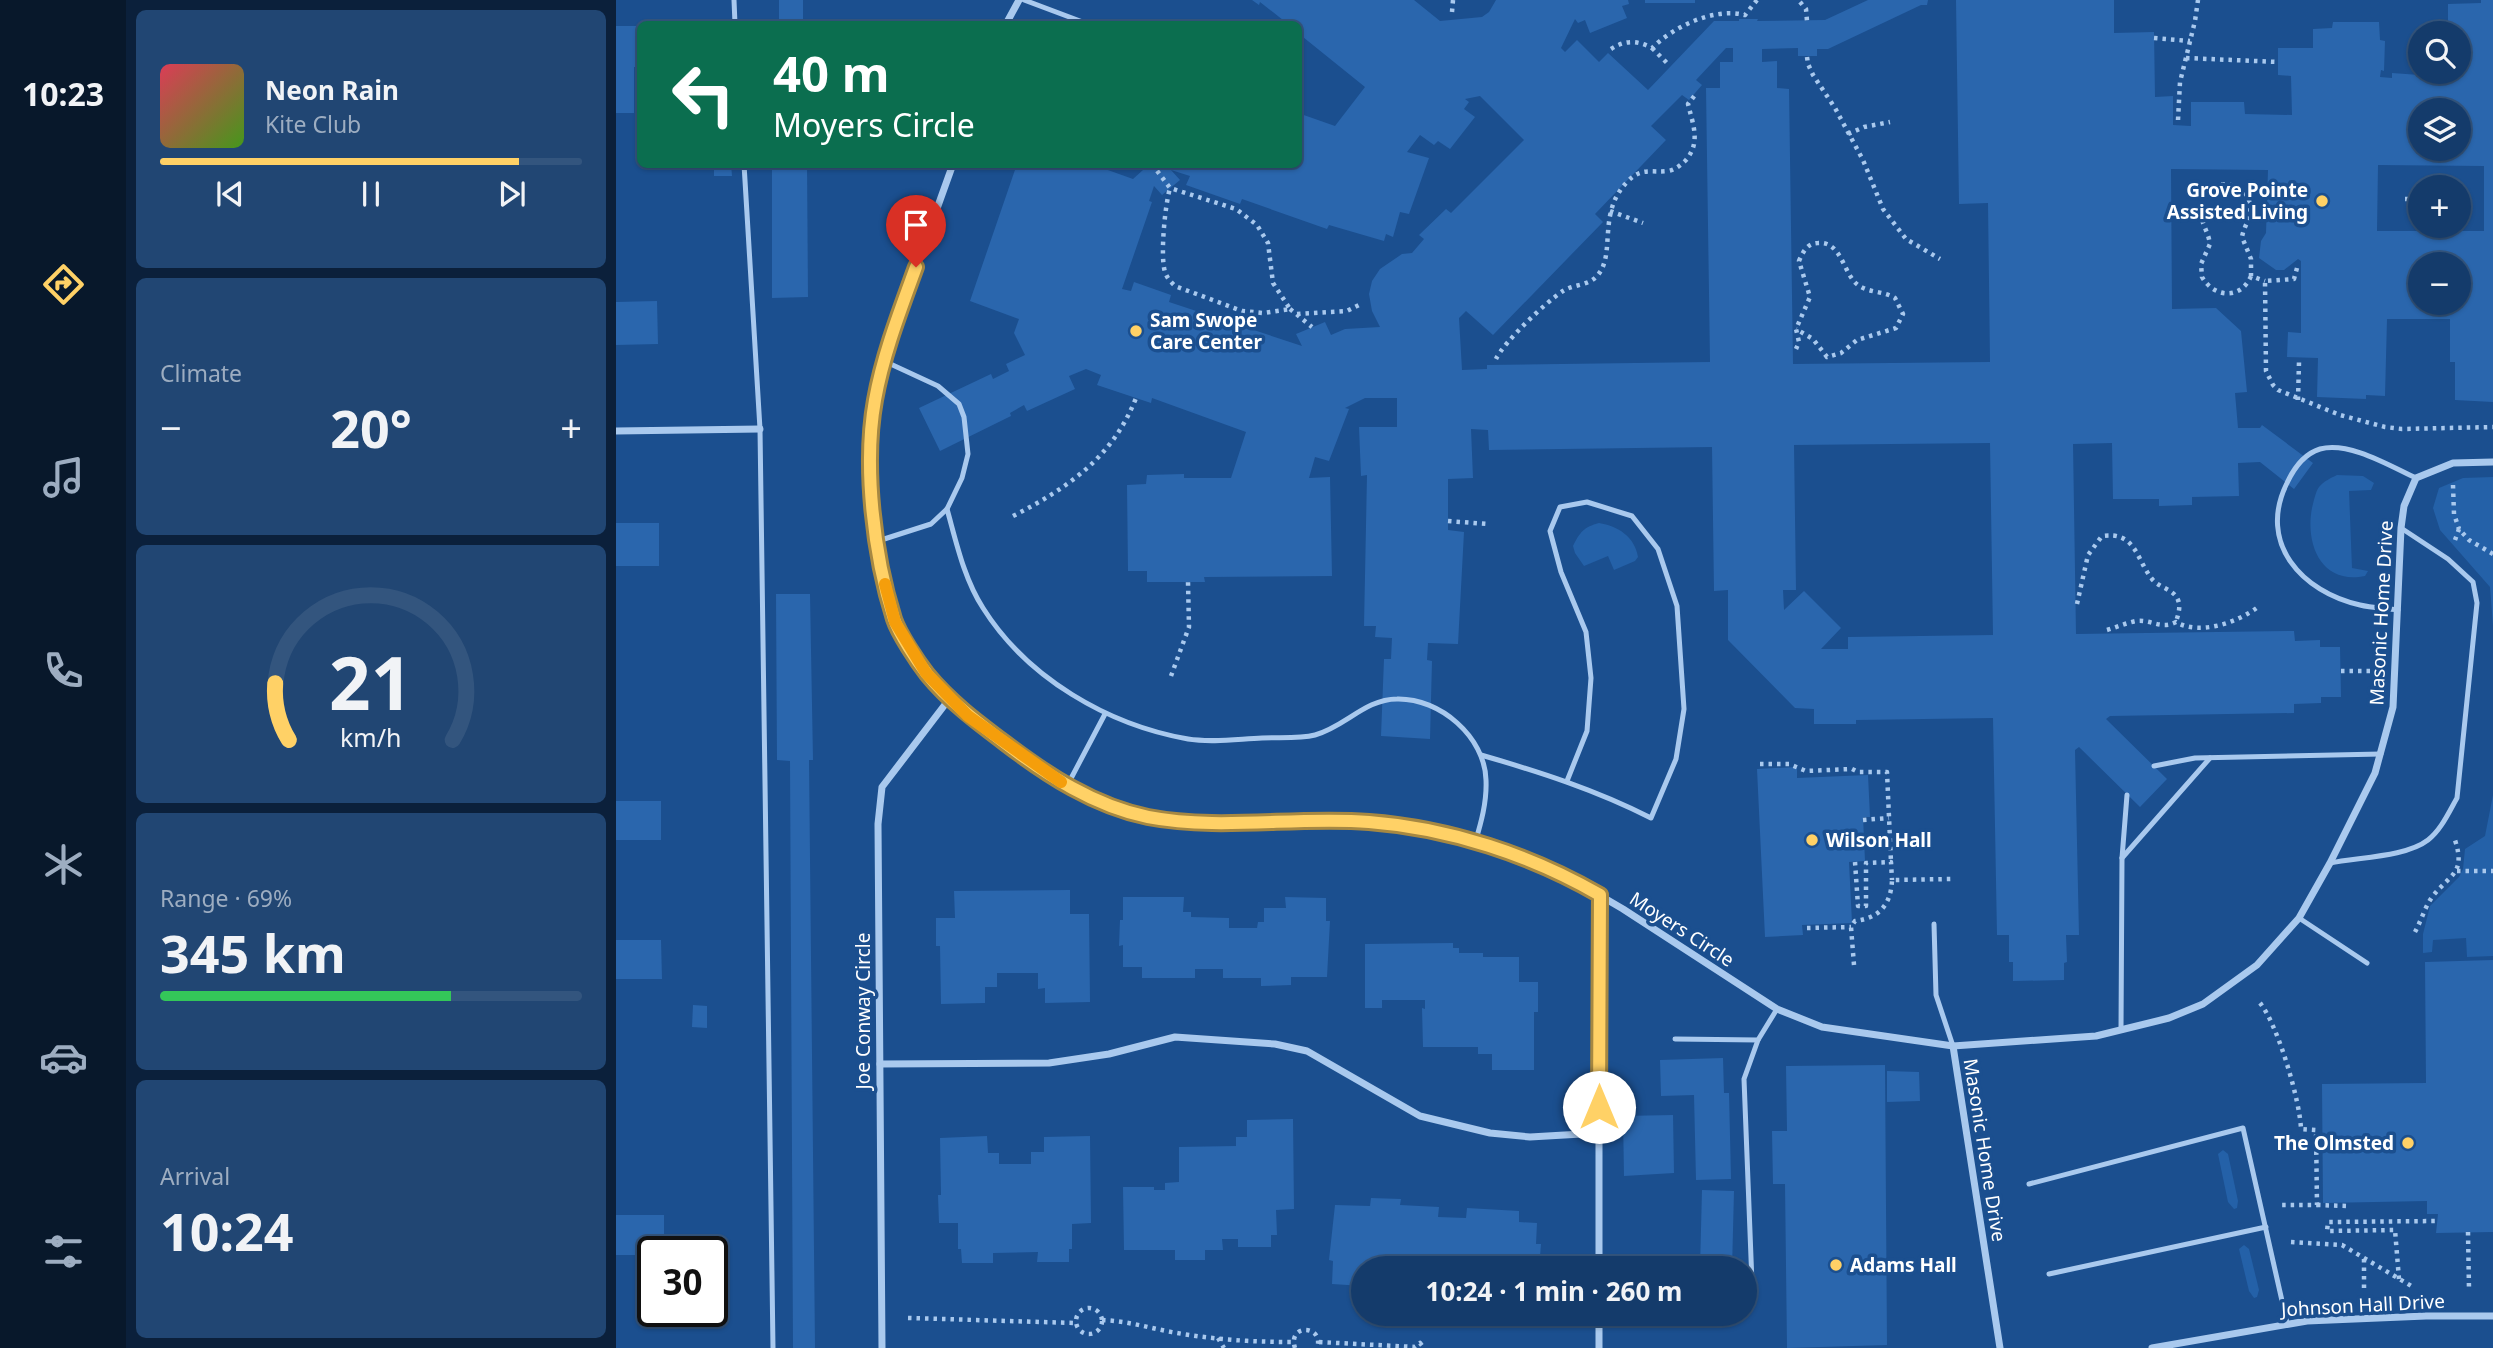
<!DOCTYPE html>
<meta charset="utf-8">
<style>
:root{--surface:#143b6b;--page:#214673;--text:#f1f3f6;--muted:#9dadc1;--line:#33557e;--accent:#ffd166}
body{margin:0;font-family:"Noto Sans",sans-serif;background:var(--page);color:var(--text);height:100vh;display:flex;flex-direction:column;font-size:26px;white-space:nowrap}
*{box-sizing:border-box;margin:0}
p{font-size:23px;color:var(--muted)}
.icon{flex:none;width:38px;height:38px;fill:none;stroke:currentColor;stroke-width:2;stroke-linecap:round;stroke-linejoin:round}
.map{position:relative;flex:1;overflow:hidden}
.side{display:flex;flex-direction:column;gap:10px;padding:10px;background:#0b203b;width:490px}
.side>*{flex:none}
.top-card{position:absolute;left:21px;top:21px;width:665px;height:147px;border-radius:10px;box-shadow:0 2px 5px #0004,0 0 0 2px var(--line);background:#0b6e4f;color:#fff;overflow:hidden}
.tools{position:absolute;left:1792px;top:21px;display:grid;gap:14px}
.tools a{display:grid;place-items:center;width:63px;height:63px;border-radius:50%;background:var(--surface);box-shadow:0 2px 5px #0004,0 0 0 2px var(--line);font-size:35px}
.speed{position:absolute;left:21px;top:1236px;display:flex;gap:14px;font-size:35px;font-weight:700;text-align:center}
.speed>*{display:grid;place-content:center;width:91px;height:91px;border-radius:50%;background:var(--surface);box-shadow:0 2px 5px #0004,0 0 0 2px var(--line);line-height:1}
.speed .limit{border:4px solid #111;border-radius:10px;background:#fff;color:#111}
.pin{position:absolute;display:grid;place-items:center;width:60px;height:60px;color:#fff;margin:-72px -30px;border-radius:50% 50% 50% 0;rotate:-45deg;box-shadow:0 0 7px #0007}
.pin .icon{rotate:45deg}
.me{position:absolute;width:77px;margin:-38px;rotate:0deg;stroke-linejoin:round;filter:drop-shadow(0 0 5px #0008)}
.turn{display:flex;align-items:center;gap:24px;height:147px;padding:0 21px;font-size:32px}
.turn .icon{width:91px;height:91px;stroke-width:2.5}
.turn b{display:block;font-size:49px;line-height:60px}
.big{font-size:52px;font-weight:700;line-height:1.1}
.side .card{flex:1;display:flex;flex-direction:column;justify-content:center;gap:10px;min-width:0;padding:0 24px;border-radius:10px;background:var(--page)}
.side .dial{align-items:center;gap:0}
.dial svg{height:182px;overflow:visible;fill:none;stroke:var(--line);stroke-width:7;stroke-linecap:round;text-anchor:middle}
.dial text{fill:var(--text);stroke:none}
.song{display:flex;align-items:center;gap:21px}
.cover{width:84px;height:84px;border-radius:10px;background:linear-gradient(135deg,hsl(350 70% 55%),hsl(100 70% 35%))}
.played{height:7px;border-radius:4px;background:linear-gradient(90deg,var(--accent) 85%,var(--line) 85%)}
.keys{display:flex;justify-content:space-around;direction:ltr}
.heat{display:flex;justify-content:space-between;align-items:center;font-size:38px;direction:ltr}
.charge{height:10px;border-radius:5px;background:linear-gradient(90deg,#34c759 69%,var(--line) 0)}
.trip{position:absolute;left:735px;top:1256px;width:406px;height:70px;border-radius:35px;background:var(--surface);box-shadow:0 2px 5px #0004,0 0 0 2px var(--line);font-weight:700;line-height:70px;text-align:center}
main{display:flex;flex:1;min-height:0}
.tab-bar{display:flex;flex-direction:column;width:126px;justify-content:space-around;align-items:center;background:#08182b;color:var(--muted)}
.tab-bar .icon{width:49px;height:49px}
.tab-bar .active{color:var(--accent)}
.tab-bar b{font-size:32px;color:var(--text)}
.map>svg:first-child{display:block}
.green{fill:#2461a8}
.building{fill:#2a66ad;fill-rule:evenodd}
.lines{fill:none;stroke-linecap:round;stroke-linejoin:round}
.path{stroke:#a9c9ee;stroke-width:4.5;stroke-dasharray:3.5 5;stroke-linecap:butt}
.lane{stroke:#a9c9ee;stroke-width:5}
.street{stroke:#a9c9ee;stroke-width:7}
.route-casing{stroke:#a68842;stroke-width:18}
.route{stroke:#ffd166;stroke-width:12}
.slow{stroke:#f59e0b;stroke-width:12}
.poi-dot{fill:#ffd166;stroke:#1b4f8f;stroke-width:2.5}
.labels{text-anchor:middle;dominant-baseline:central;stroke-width:7;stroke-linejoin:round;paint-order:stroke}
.poi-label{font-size:19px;font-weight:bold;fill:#fff;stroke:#1b4f8f;text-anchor:start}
.street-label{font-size:19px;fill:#fff;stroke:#1b4f8f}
</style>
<main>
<nav class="tab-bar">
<b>10:23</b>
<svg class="icon active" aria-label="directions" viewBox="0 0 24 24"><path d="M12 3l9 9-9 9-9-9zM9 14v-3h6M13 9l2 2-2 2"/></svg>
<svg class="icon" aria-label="music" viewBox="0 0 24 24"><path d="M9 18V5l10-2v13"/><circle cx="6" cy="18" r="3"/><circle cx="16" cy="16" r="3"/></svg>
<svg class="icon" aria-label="phone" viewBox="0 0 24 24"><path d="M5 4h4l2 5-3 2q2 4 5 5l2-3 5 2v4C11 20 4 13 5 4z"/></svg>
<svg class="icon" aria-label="climate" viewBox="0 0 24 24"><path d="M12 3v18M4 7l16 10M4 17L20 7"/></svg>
<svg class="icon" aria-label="car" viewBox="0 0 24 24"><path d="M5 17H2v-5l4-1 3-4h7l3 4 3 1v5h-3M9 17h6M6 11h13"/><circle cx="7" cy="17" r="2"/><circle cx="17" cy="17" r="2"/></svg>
<svg class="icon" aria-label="filters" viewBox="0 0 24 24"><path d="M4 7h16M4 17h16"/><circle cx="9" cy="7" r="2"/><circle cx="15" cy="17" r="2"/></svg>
</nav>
<section class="side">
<div class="card">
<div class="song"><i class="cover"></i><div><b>Neon Rain</b><p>Kite Club</p></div></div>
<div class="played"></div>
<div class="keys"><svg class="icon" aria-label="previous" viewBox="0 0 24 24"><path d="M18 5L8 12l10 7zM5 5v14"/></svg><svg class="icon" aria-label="pause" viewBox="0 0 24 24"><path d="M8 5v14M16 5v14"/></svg><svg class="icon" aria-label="next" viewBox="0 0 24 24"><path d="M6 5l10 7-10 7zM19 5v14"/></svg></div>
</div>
<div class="card"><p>Climate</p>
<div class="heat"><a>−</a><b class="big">20°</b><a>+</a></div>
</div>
<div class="card dial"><svg viewBox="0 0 100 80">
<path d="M14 69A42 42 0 1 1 86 69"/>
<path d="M14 69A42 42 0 0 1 8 44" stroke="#ffd166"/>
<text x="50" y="56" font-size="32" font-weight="700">21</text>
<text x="50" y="72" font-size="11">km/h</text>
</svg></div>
<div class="card"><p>Range · 69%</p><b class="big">345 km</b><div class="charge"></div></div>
<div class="card"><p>Arrival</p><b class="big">10:24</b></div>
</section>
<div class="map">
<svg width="1877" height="1348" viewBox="0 0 1877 1348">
<rect width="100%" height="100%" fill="#1b4f8f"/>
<g class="green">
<path d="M1721,475L1747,476L1758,483L1755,490L1733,491L1736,568L1752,571L1749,576C1705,585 1689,544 1696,508C1698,501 1699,493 1703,487C1708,481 1715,478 1721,475Z"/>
<polygon points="1877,477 1877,626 1874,587 1824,530 1817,508 1823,488 1847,478"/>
<path d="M983,523C1002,526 1019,537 1022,557L1019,561L998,570L992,556L968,566L959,553L957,546C964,532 968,527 983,523Z"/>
<polygon points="1877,795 1877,956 1851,957 1850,938 1817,940 1816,952 1807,953 1807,934 1814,906 1843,877 1847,869 1849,849 1869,836"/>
<polygon points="1607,1150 1612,1154 1622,1201 1621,1208 1618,1209 1612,1202 1602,1154"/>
<polygon points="1628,1245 1633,1249 1643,1290 1641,1297 1638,1298 1633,1291 1623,1249"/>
</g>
<g class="building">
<rect x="163" y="0" width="24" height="24"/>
<path d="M636,0H798L824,21L866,17L873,12L880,0H1012L1013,4L1006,6L1011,18L974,33L969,20L962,23L959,19L945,48L949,52L961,40L983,62L992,53L1032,90L1098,21H1123V19H1142L1141,21L1209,20L1252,0H1312L1311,5H1305L1212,49H1201V56H1182V48L1146,49V62L1161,61V88L1173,89L1177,364L1374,362L1372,203L1343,204L1340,0H1498V33L1538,32L1539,97L1557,96V125L1575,126V102H1628L1629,114L1676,115L1675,76L1662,75V48H1697V29L1716,28L1717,22H1763L1764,40L1769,41L1768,71L1765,70L1764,77L1776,78V73L1831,77V72H1843V33H1832V4L1865,3V0H1877V402L1839,400V362H1834V319H1771L1769,396L1750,395V399L1701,397L1702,358L1671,357L1672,332L1685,333V261L1682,259L1668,270H1660L1643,258L1645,241L1650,233L1652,170L1555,169L1556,309L1600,308L1625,331L1631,392L1619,393L1622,428H1644L1646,425L1697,463L1678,489L1644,462L1622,463L1623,496L1576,497V505L1543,506V499H1497L1496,443L1457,444L1460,634L1678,631L1679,641L1704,640V647H1724L1725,697H1705V703L1678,704V713L1494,716L1490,719L1551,779L1524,807L1463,747L1459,750L1463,935H1450L1451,962L1448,963V980L1397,981V962H1393V935H1381L1377,718L1240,720V724H1198V709L1179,708L1112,640V590L1098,591L1096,447L873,450L872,430L855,429L857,478L832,479V530L848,532L842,644L812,643L811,660L816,661L814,739L765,736L768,659H775L776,638L759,637L760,626H748L751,475L745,476L743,427H781V398H749L729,408L733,409L713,461L699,457L693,478L714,477L716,576L588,577L589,582H531V571H512L511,485L530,484L531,475L568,474V478H615L630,432L536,398L535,403L481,385L485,375L470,369L453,376L459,389L411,411L408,405L394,413L395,416L324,451L303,408L375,374L377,379L393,371L390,364L409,355L398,333L403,319L354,301L401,164H475L517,179L527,170L521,164H682V113L719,126L749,87L682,33V24H672L644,2L643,5ZM1110,48H1117V62H1104V88H1090L1094,362L871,365V369L846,370L843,318L850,311L877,335L987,222L979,214L1050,140L1035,126L1066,95L1073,100L1086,85L1080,80ZM864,96L908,140L835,213L830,209L803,235L808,239L796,253L786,254L764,269L756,281L753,294L756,311L764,327L729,329L715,335L709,322L680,334L686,346L553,302L555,295L518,282L515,291L506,289L536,202L533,201L538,186L546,195L564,180L555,170L574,176L570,185L624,204L626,199L711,229L713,225L768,241L770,234L777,237L784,212L793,214L813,158L791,152L804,135L818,145L822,141L834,149L859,117L848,109L853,102L849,99ZM1804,110H1843V149H1804ZM1762,165L1868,166V231H1761ZM1804,264H1843V303H1804ZM1374,443L1377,635L1232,637V649H1205L1225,628L1188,591L1168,610L1167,590H1180L1178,445Z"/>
<rect x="1029" y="0" width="50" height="3"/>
<polygon points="0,26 24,26 24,67 18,67 18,113 0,113"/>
<polygon points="98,164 115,164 116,176 98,176"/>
<polygon points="156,164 191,164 192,297 156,298"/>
<polygon points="41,301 42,344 0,345 0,302"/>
<rect x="0" y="523" width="43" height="43"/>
<polygon points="160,594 194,594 197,760 193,760 199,1348 177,1348 174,761 161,760"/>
<polygon points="1181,767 1181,778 1252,775 1254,817 1247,817 1249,861 1233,862 1236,923 1186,925 1187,935 1149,937 1141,769"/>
<rect x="0" y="801" width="45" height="39"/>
<polygon points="454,890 454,914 473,914 474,1002 429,1003 429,988 422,989 422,973 381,973 381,987 369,987 369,1003 325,1004 324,946 320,946 320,918 339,918 338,891"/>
<polygon points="507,897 568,897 567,912 575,912 575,917 613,918 613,928 641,928 642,922 648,922 648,908 670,908 669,897 710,898 710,921 714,921 711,977 675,977 675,985 645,986 645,978 607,978 607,969 579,969 579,978 526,978 526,967 507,967 507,945 503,946 504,920 507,920"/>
<polygon points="0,940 45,940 46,979 0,979"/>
<polygon points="837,943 837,948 843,948 843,953 867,953 867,957 903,957 903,982 922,982 922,1012 918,1012 918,1070 876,1070 876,1054 862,1054 862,1047 807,1047 806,1008 809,1009 809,1000 766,1000 766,1008 749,1008 749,944"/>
<polygon points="1877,960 1877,1232 1820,1233 1822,1214 1811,1214 1811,1201 1707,1203 1706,1084 1810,1083 1809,962"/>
<polygon points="77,1005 91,1006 91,1028 76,1027"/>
<polygon points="1107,1058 1108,1093 1113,1093 1115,1179 1080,1180 1078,1095 1045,1096 1044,1060"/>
<polygon points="1269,1065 1271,1345 1171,1348 1169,1184 1157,1184 1156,1131 1171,1131 1170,1066"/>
<polygon points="1271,1071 1303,1072 1304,1101 1271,1102"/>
<polygon points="1057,1115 1058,1173 1008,1176 1007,1116"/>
<polygon points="677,1119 678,1209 660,1210 661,1235 655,1235 655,1247 622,1247 622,1239 606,1239 607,1250 589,1250 589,1260 559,1260 559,1250 508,1250 507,1187 538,1187 538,1190 549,1190 549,1183 563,1182 563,1147 620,1146 620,1137 631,1137 631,1120"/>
<polygon points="371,1136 372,1153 383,1153 383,1164 415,1164 415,1152 428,1152 428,1137 474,1136 475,1223 456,1224 456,1249 453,1249 453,1262 421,1262 422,1252 377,1253 377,1263 346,1263 345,1249 342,1249 342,1223 323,1223 322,1195 325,1195 324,1138"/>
<polygon points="1086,1190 1118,1191 1116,1269 1084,1268"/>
<polygon points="755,1198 785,1199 784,1205 823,1207 822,1217 850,1218 851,1208 903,1211 903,1222 921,1223 920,1244 925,1244 923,1269 814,1268 814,1257 786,1257 786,1263 780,1262 779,1269 747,1269 747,1286 716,1284 717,1261 713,1260 719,1205 754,1206"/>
<polygon points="0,1215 48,1215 48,1251 37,1251 37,1255 0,1255"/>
</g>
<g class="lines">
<g class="path">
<polyline points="1184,2 1190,9 1191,21"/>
<polyline points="836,12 837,0"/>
<polyline points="1538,38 1574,41"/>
<polyline points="1036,48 1054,66"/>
<path d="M995,49C1009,40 1021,40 1036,48C1057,27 1098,7 1129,15L1141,0"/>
<polyline points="1191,57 1192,64 1197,75 1219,108 1247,160 1267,209 1290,239 1324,259"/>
<polyline points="1570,58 1662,62"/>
<polyline points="1562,120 1564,82 1579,21 1582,0"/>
<polyline points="1232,134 1248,127 1274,122"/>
<path d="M536,164L554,188L620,209L641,225L652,243L657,283L674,309L647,313L626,311L559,286C555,282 551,278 549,272C544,256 549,205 554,188"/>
<polyline points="1809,187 1820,187"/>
<polyline points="1804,191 1802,199 1804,204"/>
<polyline points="1843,197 1846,197"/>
<polyline points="1789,199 1802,199"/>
<polyline points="994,211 1027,223"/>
<polyline points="1681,268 1678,279 1649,281 1650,371 1657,385 1662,390 1724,415 1769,427 1786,429 1877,427"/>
<path d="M1635,276C1625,300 1598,298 1586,277L1585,264L1594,244C1592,229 1580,216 1585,201C1592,176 1631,180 1634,205C1636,218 1628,225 1626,237L1635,259V276L1649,281"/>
<polyline points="674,309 696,327"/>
<polyline points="681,314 731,311 747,303"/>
<path d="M1180,349L1183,342L1180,329L1194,297L1183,261C1187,252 1191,243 1202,243C1226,241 1227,274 1242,285C1253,293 1268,291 1279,298L1287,314L1280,328L1241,340L1225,353L1211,357L1197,339L1180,329"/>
<path d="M880,359C888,342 930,302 947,291C958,284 972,286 981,276C1001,254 980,213 1012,181C1026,167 1035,173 1052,171C1059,170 1065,165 1070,160C1085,142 1077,125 1072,104L1079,95"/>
<polyline points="1682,400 1683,362"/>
<polyline points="1837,485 1838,514 1843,529"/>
<path d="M397,516C452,488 497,457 520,398"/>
<polyline points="832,521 872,524"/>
<polyline points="1839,540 1843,529 1853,540 1877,554"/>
<path d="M1461,604L1472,555L1486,536C1520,531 1520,559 1536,579C1543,588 1558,589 1562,600C1565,607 1562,615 1560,622"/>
<path d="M1491,630C1501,627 1510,623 1520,621C1535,619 1545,630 1560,622C1584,636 1622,622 1642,607"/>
<polyline points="1725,671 1759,671"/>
<polyline points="555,676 573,627 572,582"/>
<polyline points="1144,764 1173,764 1190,771 1236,769 1242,772 1271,772 1275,862"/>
<polyline points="1247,820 1273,818"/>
<polyline points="1239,862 1242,906 1250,906 1250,863 1275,862 1276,880"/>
<polyline points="1841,871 1877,871"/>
<polyline points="1191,928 1235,927"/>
<path d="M1799,932C1805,921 1809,907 1816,897C1834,874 1850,874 1839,840"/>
<path d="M1238,965L1235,927L1239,921C1263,918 1275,905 1276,880L1336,879"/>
<path d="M1644,1003C1662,1025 1684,1101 1685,1129L1700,1130L1701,1205H1664"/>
<polyline points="1701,1205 1731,1206"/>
<polyline points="1852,1232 1853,1289"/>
<polyline points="1675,1242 1726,1245 1797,1287"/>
<polyline points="1748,1259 1748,1290"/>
<polyline points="1783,1279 1779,1230 1711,1231 1712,1222 1821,1221"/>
<circle cx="473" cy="1321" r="13"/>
<polyline points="292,1318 460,1323"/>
<path d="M486,1320C514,1321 540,1330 567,1334C604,1340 640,1342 677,1342"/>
<polyline points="602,1338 608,1348"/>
<polyline points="703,1342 799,1347 804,1343 808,1348"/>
<path d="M679,1348C671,1323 709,1325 701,1348"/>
</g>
<g class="lane">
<polyline points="118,0 119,24"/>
<polyline points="408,0 472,24"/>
<polyline points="128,164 144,429 157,1348"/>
<path d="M331,509C340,541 348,579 367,608C411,678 492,725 572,739C596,743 622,739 646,738C663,737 683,739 699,735C729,727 749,699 781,699C824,698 869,737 870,780C871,802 865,823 859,843"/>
<polyline points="262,541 315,524 331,509 346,478 352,454 348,417 343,404 322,386 268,361"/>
<path d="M1782,610C1769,608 1756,608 1744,605C1686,592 1641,543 1671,483C1677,470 1688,454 1704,449C1733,441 1774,466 1800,478"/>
<path d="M865,755C924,772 980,790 1035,818L1060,759L1068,709L1061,606L1042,549L1016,516L971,502L944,507L934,531L945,572L970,632L975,678L971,731L951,781"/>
<polyline points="1538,766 1579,758 1765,754"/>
<polyline points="451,786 489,714"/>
<polyline points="1506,858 1594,758"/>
<path d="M1714,863C1743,857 1790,857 1812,840C1825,830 1833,812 1841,798L1861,603L1857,582L1832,559L1785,528"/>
<polyline points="1683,918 1751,963"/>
<polyline points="1318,924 1320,995 1337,1046"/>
<polyline points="1505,1030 1506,858 1511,795"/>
<polyline points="1059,1039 1142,1040 1161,1009"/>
<polyline points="1413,1184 1627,1128 1671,1323"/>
<polyline points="1433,1274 1650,1227"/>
<polyline points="1136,1283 1128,1079 1142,1040"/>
</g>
<g class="street">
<polyline points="390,24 403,0"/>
<polyline points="337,164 272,345 258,402 253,472 264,562 279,622 310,673 352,716 433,776 473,797 531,817 585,822 753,822 825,832 909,858 949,875 1007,909 1161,1009 1206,1027 1337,1046 1480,1036 1553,1018 1587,1004 1641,965 1683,918 1714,863 1759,773 1777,707 1785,528 1788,506 1800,478 1837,463 1877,462"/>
<polyline points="0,431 144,429"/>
<polyline points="1337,1046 1384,1348"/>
<polyline points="264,1064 433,1063 493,1054 559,1037 659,1044 691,1051 804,1116 874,1133 914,1137 983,1133"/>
<polyline points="983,1269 983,895"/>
<polyline points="983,1314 983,1348"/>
<polyline points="266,1348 262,824 266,787 334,698"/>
<polyline points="1536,1348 1691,1321 1810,1316 1877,1316"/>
</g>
</g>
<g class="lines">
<defs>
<path id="route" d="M300,267C284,311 267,355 259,400C247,466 258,556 278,619C283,634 301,661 311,674C333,701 361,722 389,743C431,775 478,806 532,817C605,831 680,816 753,822C833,828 915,855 984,895L983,1107"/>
</defs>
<use href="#route" class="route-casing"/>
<use href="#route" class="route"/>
<polyline class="slow" points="269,584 279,622 310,673 352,716 445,782"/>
</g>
<g class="poi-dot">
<circle cx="1706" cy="201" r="7"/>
<circle cx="520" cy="331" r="7"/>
<circle cx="1196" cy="840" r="7"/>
<circle cx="1792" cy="1143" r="7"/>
<circle cx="1220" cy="1265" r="7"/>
</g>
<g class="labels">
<g class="poi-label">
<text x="1692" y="190" text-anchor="end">Grove Pointe<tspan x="1692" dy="22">Assisted Living</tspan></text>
<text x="534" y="320">Sam Swope<tspan x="534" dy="22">Care Center</tspan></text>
<text x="1210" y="840">Wilson Hall</text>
<text x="1778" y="1143" text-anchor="end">The Olmsted</text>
<text x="1234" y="1265">Adams Hall</text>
</g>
<g class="street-label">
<text transform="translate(1765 613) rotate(-87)">Masonic Home Drive</text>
<text transform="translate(1066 929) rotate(33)">Moyers Circle</text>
<text transform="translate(247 1011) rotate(-90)">Joe Conway Circle</text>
<text transform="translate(1369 1150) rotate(81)">Masonic Home Drive</text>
<text transform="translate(1747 1305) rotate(-3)">Johnson Hall Drive</text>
</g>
</g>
</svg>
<div class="tools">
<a><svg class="icon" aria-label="search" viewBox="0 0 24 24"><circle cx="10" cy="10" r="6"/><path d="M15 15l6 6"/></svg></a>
<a><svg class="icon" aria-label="layers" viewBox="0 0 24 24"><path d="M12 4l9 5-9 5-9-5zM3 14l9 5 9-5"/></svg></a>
<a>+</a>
<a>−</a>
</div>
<div class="speed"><div class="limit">30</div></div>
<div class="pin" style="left:300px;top:267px;background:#d93025"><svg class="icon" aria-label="arrive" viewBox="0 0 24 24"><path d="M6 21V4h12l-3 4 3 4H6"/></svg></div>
<svg class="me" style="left:983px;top:1107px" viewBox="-20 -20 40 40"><circle r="19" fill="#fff"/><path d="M0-13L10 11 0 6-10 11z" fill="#ffd166"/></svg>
<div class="trip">10:24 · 1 min · 260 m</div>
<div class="top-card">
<div class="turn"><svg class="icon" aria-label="left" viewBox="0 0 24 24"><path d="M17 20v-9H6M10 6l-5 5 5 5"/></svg><div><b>40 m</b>Moyers Circle</div></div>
</div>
</div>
</main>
